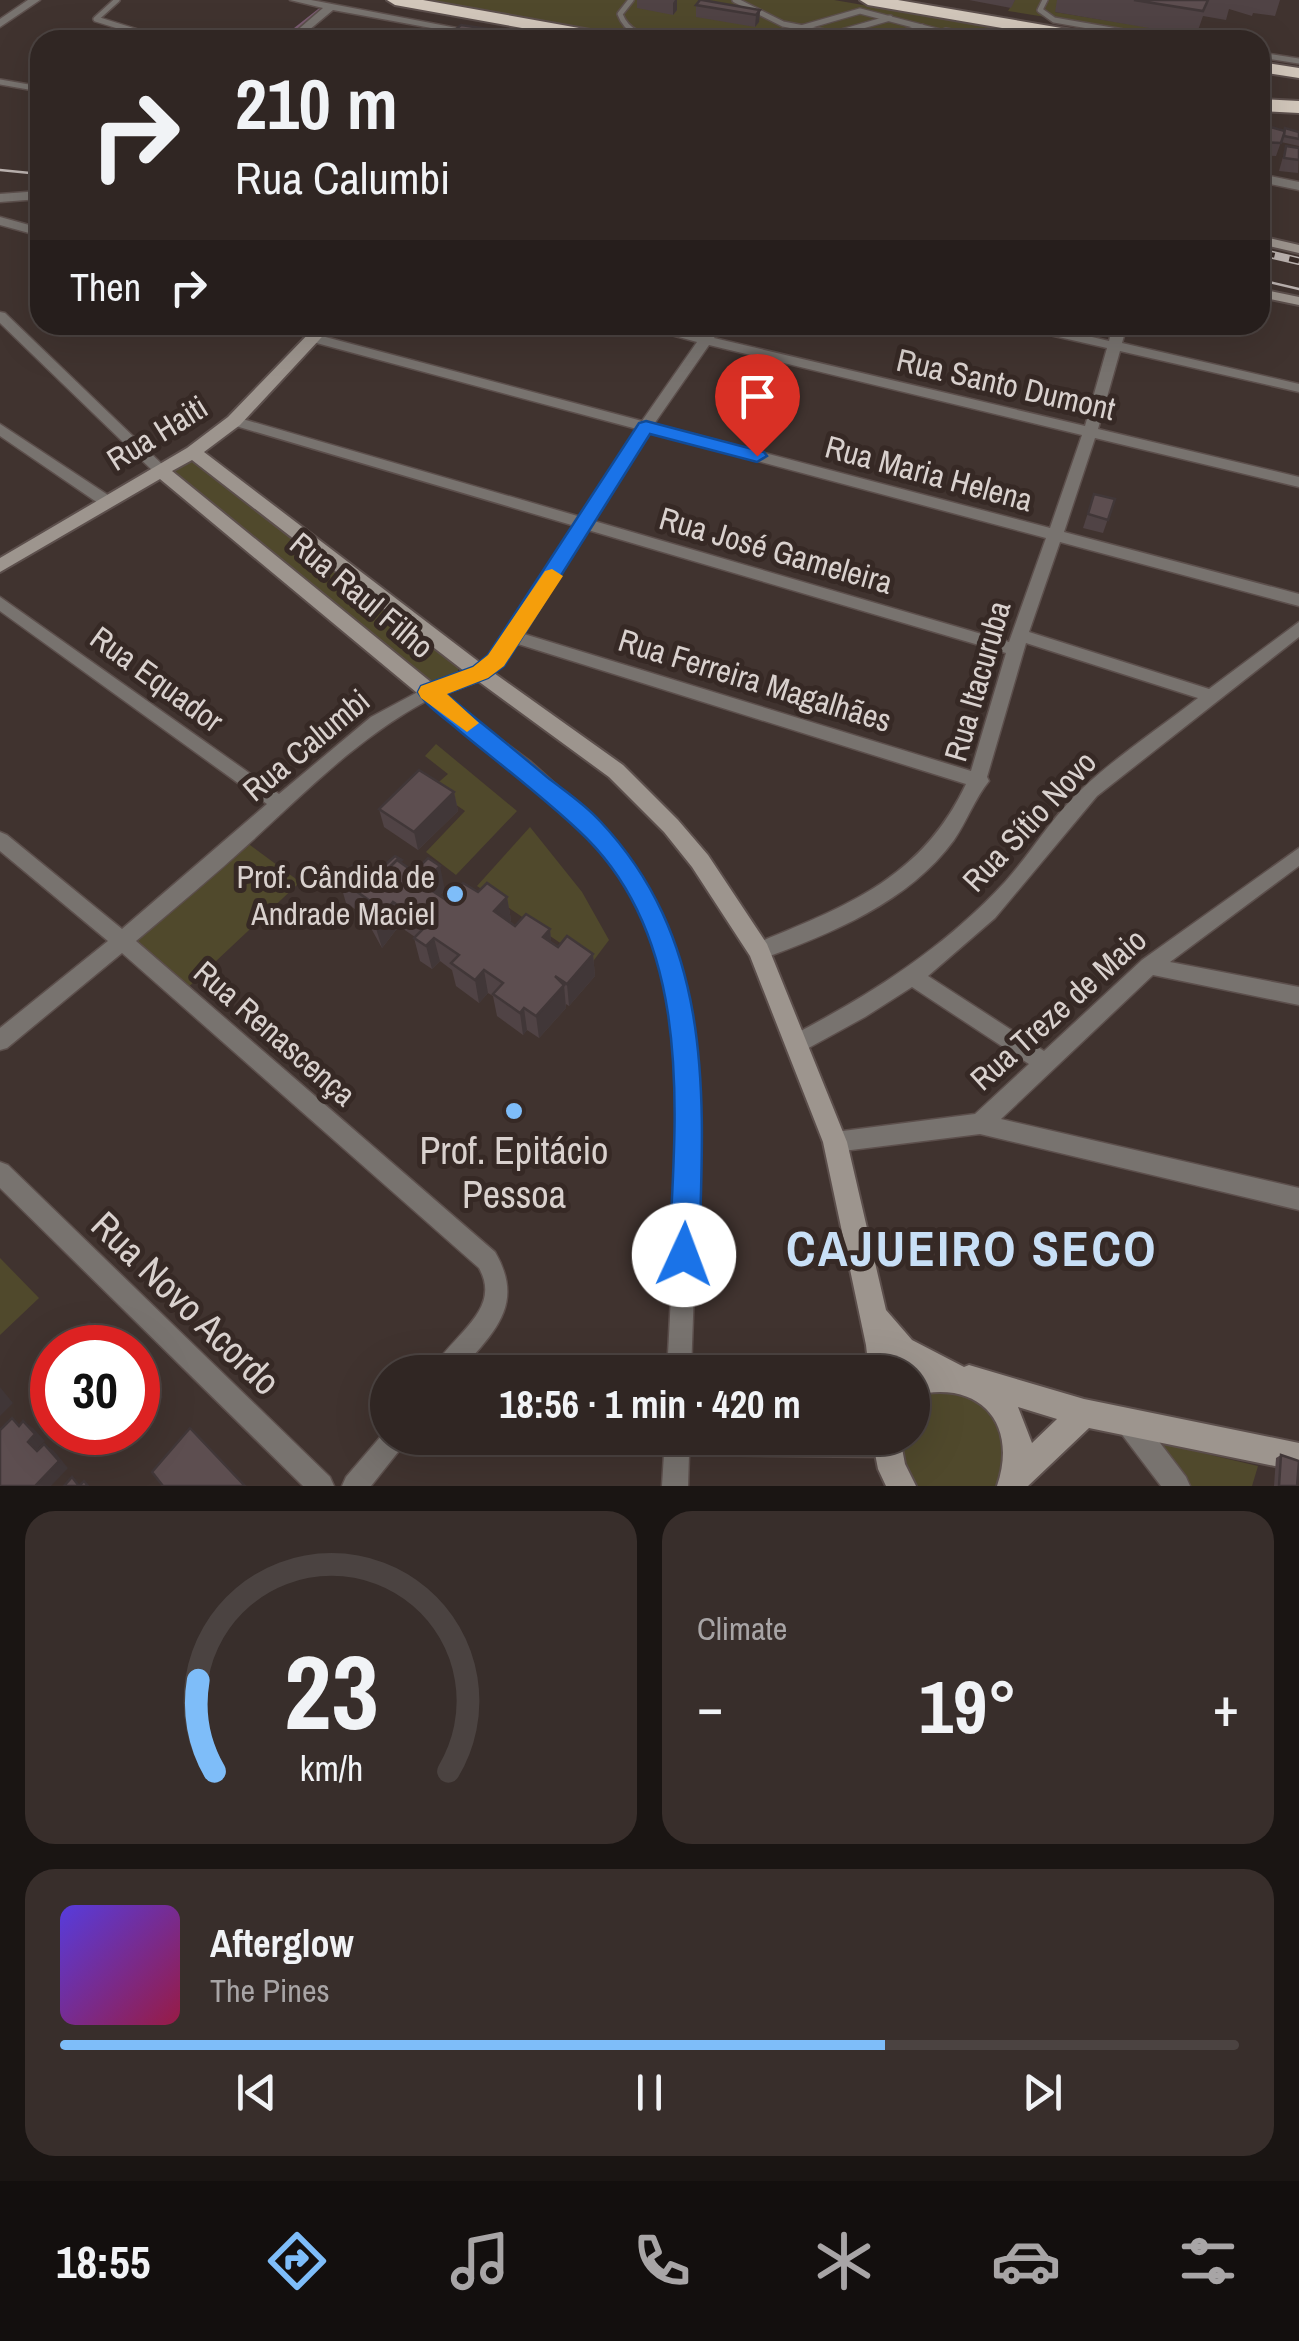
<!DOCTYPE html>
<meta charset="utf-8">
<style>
:root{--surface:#302623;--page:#382e2b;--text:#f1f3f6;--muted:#a8a5a6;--line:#4b4341;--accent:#7ebdf9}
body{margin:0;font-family:"Archivo Narrow",sans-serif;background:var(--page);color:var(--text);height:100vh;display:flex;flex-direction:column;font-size:38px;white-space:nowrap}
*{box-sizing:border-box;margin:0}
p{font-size:32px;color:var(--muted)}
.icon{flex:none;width:55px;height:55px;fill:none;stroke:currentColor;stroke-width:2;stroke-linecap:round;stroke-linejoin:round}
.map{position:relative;height:1486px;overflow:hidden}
.side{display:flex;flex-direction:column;gap:25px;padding:25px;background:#1a1513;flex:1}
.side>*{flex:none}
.top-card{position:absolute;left:30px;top:30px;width:1240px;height:305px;border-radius:30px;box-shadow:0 10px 40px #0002,0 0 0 2px var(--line);background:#302623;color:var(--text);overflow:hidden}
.speed{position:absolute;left:30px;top:1325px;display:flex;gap:20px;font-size:50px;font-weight:700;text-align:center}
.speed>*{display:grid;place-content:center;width:130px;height:130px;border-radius:50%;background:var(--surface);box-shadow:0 10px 40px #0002,0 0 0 2px var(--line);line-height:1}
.speed .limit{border:15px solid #d22;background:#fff;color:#111}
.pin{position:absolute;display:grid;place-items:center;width:85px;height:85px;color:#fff;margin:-102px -42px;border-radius:50% 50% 50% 0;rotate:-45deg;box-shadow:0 0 10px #0007}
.pin .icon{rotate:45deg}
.me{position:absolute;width:110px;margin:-55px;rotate:2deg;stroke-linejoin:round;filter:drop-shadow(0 0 8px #0008)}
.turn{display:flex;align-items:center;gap:35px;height:210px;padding:0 40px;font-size:45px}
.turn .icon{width:130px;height:130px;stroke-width:2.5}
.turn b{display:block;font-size:70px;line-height:85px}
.then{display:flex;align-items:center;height:95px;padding:0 40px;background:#0003;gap:20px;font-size:38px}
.big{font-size:75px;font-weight:800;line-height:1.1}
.side .card{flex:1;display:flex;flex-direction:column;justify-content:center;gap:15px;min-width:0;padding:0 35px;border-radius:30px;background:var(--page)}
.side .dial{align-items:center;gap:0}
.dial svg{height:260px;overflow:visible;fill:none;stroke:var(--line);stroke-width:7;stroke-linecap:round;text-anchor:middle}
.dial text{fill:var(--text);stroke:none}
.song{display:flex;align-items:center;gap:30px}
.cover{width:120px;height:120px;border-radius:15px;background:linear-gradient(135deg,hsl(250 70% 55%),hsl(340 70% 35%))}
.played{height:10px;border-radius:5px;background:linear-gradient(90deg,var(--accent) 70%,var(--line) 70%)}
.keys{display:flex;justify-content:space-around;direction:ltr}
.heat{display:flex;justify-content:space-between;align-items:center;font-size:55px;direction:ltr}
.side .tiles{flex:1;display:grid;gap:25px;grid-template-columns:1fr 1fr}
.card:last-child{grid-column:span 2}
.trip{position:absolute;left:370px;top:1355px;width:560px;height:100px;border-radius:50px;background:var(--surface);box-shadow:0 10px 40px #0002,0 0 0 2px var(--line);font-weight:800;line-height:100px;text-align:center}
.menu{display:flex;height:160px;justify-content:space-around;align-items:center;background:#130f0e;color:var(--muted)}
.menu .icon{width:70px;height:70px}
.menu .current{color:var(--accent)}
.menu b{font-size:45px;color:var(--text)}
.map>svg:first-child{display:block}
.green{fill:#50492c}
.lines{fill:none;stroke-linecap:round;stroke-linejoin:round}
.stream{stroke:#7b5c72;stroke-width:4}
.lane-casing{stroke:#5c4f4c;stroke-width:8}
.street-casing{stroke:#5c4f4c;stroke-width:3}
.secondary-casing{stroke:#5c4f4c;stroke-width:4}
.highway-casing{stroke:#5c4f4c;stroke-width:4}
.lane{stroke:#78736f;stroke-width:5}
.street{fill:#78736f;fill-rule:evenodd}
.secondary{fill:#9d958e;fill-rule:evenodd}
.highway{fill:#d2c7bb;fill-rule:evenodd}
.tram{stroke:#bcb3b0;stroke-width:2.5}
.rail-far1-casing{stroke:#bcb3b0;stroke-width:6}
.rail-casing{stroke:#bcb3b0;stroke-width:8}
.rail-far1{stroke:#362925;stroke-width:4;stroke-dasharray:12;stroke-linecap:butt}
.rail{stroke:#362925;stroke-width:5;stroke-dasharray:15;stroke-linecap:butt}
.wall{fill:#504345}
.shaded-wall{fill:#413738}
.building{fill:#5d4e50;stroke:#413738;stroke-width:2.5}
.route{fill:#1a73e8;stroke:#114b97;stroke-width:2.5}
.slow{fill:#f59e0b}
.poi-dot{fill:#7ebdf9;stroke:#362925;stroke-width:4}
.labels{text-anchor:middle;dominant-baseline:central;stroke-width:10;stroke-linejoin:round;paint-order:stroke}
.street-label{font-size:32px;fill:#d9d1ce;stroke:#362925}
.poi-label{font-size:32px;fill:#d9d1ce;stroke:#362925;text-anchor:end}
.near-poi-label{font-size:38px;fill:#d9d1ce;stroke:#362925}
.near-street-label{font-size:38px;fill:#d9d1ce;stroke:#362925}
.near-district-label{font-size:50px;font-weight:bold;letter-spacing:2.5px;fill:#c8dff6;stroke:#362925}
</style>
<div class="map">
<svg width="1299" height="1486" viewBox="0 0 1299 1486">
<rect width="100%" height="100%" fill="#40332f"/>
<g class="green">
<polygon points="409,0 834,0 1068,40 632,40"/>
<polygon points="1015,0 1061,0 1055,12 1196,35 1195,40 1188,40 1008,11"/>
<polygon points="193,452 462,660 454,681 423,687 160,470"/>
<polygon points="436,744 517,811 456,875 426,852 465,811 432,788 448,774 425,756"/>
<polygon points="530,827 582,892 609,940 591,964 477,886"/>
<polygon points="242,839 300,882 180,995 121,940"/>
<polygon points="0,1258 39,1298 0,1335"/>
<polygon points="933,1389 967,1392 995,1417 1008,1453 1000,1486 913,1486 896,1438 912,1438 913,1401"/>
<polygon points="1151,1441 1258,1466 1252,1486 1183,1486"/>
</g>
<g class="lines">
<polyline class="stream" points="282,40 320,10"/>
<defs>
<g id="lane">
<polyline points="117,0 96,19 163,40"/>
<path d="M631,0L620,14C627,33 644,37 662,40"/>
<polyline points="735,0 783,24 865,40"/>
<polyline points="1045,0 1040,10 1054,20 1169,40"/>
<polyline points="801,28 860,11 948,34 936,40"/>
<polyline points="1029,30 1049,40"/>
<polyline points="946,31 987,40"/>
<polyline points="838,33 890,18"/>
<polyline points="748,40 791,40"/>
<polyline points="876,40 922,27"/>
<polyline points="1260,55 1299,61"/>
<polyline points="0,82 40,89"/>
</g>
<g id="street">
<polygon points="28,0 40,0 0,27 0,19"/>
<polygon points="290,0 311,0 519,40 497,40 333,10 297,40 286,40 323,8"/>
<polygon points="1260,174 1299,182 1299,190 1260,182"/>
<polygon points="40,191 40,199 0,202 0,194"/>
<polygon points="0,217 40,228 40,236 0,225"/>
<polygon points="0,312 5,313 165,467 165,473 155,473 0,323"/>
<path d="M635,325H659L702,335L709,325H723L714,338L1085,426L1107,348L1019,328L1017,325H1041L1109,341L1113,325H1127L1122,343L1299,384V392L1120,351L1098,429L1299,477V487L1095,438L1064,532L1299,594V606L1060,542L1029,632L1209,689L1299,622V637L1097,796L995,918L928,976L1044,1051L1142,960L1299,848V866L1170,962L1299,987V1005L1153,975L1001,1119L1299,1188V1210L980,1134L835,1152L827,1149L824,1142L827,1135L835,1132L975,1114L1029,1064L912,987L865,1017L803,1051L796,1053L789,1051L786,1044L789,1037C869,996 943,949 1005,882C1032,852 1053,815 1083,788C1118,755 1160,728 1198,698L1026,643L987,777L989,781C975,798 967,821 954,840C908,903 830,934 759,960L752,957L749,951L752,945C844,907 921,880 966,784L518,644L486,677H474L472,673L474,669L501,644L575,526L229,424L227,421L234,417L239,418L581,517L637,429L309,341L307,338L314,334L642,421L697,342ZM709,345L1082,435L1050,528L654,424ZM649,432L1046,538L1009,642L594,521ZM588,530L1006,653L971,771L524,634Z"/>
<polygon points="0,424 111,497 114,501 111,505 101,505 0,436"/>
<path d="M0,597L279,794L371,717L429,686L531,762L599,823L645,884L668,931L682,973L697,1061L699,1152L691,1372H667C670,1321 672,1271 675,1220C681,1095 685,960 605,855C557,793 488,749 428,700C361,736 308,789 253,840C215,875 175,908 136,941L495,1252C526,1305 493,1333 459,1372H432C447,1337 504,1312 479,1268L122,953L7,1048L0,1050V1028L108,941L0,851V832L7,835L122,929L267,804L0,611Z"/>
<polygon points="0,1162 8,1165 330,1477 334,1486 303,1486 0,1188"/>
<polygon points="1129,1411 1138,1414 1186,1477 1190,1486 1161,1486 1120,1432 1117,1423 1120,1414"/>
<polygon points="388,1428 388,1438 405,1438 402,1447 371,1486 342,1486 346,1477"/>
<polygon points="665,1438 894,1438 897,1445 894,1454 885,1457 689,1455 688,1486 662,1486"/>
</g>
<g id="secondary">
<polygon points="1260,236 1299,245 1299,253 1260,244"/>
<polygon points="1260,289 1299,297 1299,305 1260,297"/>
<path d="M317,325H333L240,425L204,452L487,668L623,765L678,820L708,855L767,944L847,1142L886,1310L912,1340L964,1367L969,1365L1084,1399L1299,1443V1471L1089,1428L1028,1486H997C1019,1422 978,1378 912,1396V1372H902L910,1369L895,1361V1372H869L866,1345L823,1142L750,956L692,867L664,832L609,777L478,681L429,699L422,697L160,479L0,572V558L187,448L228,417ZM192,460L464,671L432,683L172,471ZM1018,1407L1057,1419L1032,1443Z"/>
<polygon points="872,1438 900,1438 905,1464 916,1486 886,1486 878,1469"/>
</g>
<g id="highway">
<polygon points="387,0 423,0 618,35 627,40 589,40 395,5"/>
<polygon points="860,0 898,0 1102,35 1111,40 1071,40 868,5"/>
<polygon points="1260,62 1299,68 1299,78 1260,72"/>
<polygon points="1260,99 1299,101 1299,113 1260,111"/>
</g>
</defs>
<use href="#lane" class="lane-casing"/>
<use href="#street" class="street-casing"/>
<use href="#secondary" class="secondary-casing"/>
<use href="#highway" class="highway-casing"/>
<use href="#lane" class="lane"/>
<use href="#street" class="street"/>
<use href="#secondary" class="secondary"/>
<use href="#highway" class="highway"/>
<g class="tram">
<polyline points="0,170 40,174"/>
<polyline points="1260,280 1299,289"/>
</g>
<defs>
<polyline id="rail-far1" points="1260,252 1270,254"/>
<polyline id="rail" points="1260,252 1299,261"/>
</defs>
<use href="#rail-far1" class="rail-far1-casing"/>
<use href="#rail" class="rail-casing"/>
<use href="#rail-far1" class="rail-far1"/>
<use href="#rail" class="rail"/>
</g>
<g class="wall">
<polygon points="637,0 677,0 677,10 673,15 637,8"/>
<polygon points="969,0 1015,0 1011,8"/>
<polygon points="1057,0 1280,0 1275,16 1253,13 1252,16 1229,9 1226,20 1203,16 1196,36 1055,12"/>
<polygon points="696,5 760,10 759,22 755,27 696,17"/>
<polygon points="1260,126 1299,132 1299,146 1281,142 1276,156 1260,155"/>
<polygon points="1286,146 1299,148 1298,173 1279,171"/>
<polygon points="1094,494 1115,499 1103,533 1083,528"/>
<polygon points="454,792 458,811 418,850 384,827 379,809"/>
<polygon points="402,860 402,864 445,890 440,895 446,900 478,892 507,897 511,920 510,922 515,926 550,929 551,943 558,947 593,954 595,976 569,1006 566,1004 566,1008 539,1038 527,1030 523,1035 497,1016 493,996 488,993 479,1003 456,986 452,970 440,961 432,969 420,961 414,938 415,937 399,926 382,948 372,930 368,918 346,903 339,879 378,879 385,871 384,866"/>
<polygon points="1281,1455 1297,1486 1274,1486 1276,1458"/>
</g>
<g class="shaded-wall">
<polygon points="675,0 677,0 677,10 673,15 673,3"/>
<polygon points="760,10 759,22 755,27 756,15"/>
<polygon points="454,792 458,811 418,850 414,832"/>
<polygon points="440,866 445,890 428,907 422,884"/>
<polygon points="507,897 511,920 497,935 494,911"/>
<polygon points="393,902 399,926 382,948 375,925"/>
<polygon points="550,929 552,953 543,937"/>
<polygon points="434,938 440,961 432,969 426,946"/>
<polygon points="593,954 595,976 569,1006 567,984"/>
<polygon points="484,970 488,993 479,1003 475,980"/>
<polygon points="564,985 566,1008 539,1038 536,1016"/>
<polygon points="524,1008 527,1030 523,1035 520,1013"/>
<polygon points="138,1371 163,1397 138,1425"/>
<polygon points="0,1387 13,1403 0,1416"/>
<polygon points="23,1421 33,1428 45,1441 38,1448 47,1458 37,1451 28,1442"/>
<polygon points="111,1432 131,1432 122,1442"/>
<polygon points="44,1444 54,1451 68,1468 51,1486 35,1486"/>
</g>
<g class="building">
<polygon points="700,0 702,0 760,10 756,15 696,5"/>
<polygon points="1134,0 1208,0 1203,11"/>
<polygon points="461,25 508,32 500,40 443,40"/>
<polygon points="1264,115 1270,117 1267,126 1285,131 1281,143 1260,142 1260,128"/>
<polygon points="1285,128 1299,132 1299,139 1284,136"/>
<polygon points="1286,146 1299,148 1299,160 1284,158"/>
<polygon points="1094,494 1115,499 1108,520 1088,514"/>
<polygon points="419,770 454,792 414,832 379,809"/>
<polygon points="395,856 402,860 400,862 397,860 388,869 384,866"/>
<polygon points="428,858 440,866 422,884 446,900 463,883 478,892 487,883 507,897 494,911 515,926 526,914 550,929 543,937 558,947 567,936 593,954 567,984 555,976 564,985 536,1016 524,1008 520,1013 493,994 503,983 484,970 475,980 451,963 459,955 434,938 426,946 414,938 427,925 393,902 375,925 365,906 370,901 339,879 355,863 378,879 397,860 414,872"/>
<polygon points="89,1322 114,1348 64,1348"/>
<polygon points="52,1360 52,1374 46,1367"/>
<polygon points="138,1371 152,1385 138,1401"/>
<polygon points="12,1418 19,1426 23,1421 35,1434 28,1442 37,1451 44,1444 59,1461 35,1486 0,1486 0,1430"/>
<polygon points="190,1428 245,1486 163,1486 152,1472"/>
<polygon points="1281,1455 1299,1461 1297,1486 1279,1486"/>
<polygon points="72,1477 79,1486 84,1481 88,1486 64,1486"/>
</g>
<path class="route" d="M646,421L764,452L767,456L757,462L650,434L504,666L488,678L446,694C480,722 514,749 547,777C565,791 585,804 600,821C716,944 704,1099 699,1255L695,1265L684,1270L674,1265L669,1255C676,1113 695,938 579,831C542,796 501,765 462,733C448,720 428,708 418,692L421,686L473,667L488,655L639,423Z"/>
<polygon class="slow" points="552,569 563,576 504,666 488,678 447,694 479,723 467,732 421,698 418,692 421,686 473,667 488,655 545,571"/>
<g class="poi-dot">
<circle cx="455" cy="894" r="10"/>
<circle cx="514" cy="1111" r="10"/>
</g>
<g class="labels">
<g class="street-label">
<text transform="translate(1006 384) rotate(13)">Rua Santo Dumont</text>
<text transform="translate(157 433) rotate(-32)">Rua Haiti</text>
<text transform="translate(929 473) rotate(15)">Rua Maria Helena</text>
<text transform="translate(776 550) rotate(16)">Rua José Gameleira</text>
<text transform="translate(362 595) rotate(40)">Rua Raul Filho</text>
<text transform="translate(157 679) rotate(36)">Rua Equador</text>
<text transform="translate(755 680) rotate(17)">Rua Ferreira Magalhães</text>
<text transform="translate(977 681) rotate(-74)">Rua Itacuruba</text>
<text transform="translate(306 745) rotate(-40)">Rua Calumbi</text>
<text transform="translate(1029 821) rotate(-47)">Rua Sítio Novo</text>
<text transform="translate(1058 1009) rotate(-42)">Rua Treze de Maio</text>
<text transform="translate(275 1033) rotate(41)">Rua Renascença</text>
</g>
<g class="poi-label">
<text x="435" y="876">Prof. Cândida de<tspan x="435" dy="37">Andrade Maciel</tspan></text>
</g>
<g class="near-poi-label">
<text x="514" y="1150">Prof. Epitácio<tspan x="514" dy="44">Pessoa</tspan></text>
</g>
<g class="near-street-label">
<text transform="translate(186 1303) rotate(44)">Rua Novo Acordo</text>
</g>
<g class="near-district-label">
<text x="972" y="1248">CAJUEIRO SECO</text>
</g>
</g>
</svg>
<div class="speed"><div class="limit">30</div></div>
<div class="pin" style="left:757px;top:456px;background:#d93025"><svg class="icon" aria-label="arrive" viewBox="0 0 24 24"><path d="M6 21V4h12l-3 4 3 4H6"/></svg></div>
<svg class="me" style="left:684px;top:1255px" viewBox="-20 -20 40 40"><circle r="19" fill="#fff"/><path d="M0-13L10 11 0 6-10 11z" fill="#1a73e8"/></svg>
<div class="trip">18:56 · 1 min · 420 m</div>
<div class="top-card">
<div class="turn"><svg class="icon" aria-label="right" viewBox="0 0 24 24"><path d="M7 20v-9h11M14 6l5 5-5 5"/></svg><div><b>210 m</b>Rua Calumbi</div></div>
<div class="then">Then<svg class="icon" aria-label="right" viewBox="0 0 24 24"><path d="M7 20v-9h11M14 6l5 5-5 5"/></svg></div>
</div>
</div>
<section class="side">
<div class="tiles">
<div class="card dial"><svg viewBox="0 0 100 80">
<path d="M14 69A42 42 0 1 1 86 69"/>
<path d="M14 69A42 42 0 0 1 9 41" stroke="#7ebdf9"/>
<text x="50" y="56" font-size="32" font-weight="700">23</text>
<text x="50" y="72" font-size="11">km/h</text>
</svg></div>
<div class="card"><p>Climate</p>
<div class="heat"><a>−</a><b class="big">19°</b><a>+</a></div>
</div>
<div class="card">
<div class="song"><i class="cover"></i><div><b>Afterglow</b><p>The Pines</p></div></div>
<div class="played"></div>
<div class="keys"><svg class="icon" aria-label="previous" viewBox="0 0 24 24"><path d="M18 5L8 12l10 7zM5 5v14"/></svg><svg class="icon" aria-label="pause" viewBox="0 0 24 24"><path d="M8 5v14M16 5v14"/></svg><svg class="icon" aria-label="next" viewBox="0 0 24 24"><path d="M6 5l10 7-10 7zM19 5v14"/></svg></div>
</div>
</div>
</section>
<nav class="menu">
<b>18:55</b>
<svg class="icon current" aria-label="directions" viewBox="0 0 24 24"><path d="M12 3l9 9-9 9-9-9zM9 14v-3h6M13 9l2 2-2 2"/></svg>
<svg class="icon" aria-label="music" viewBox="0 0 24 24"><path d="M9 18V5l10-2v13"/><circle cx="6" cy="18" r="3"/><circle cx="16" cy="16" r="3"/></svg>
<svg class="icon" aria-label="phone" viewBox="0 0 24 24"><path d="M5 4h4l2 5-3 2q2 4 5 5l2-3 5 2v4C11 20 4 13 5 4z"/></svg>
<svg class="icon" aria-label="climate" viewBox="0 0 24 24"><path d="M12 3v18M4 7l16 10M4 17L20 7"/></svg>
<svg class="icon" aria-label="car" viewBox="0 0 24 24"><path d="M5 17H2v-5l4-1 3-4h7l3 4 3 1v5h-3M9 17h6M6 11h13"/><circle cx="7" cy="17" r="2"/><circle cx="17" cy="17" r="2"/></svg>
<svg class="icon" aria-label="filters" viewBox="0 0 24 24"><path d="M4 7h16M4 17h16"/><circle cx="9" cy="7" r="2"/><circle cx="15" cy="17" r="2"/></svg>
</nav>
